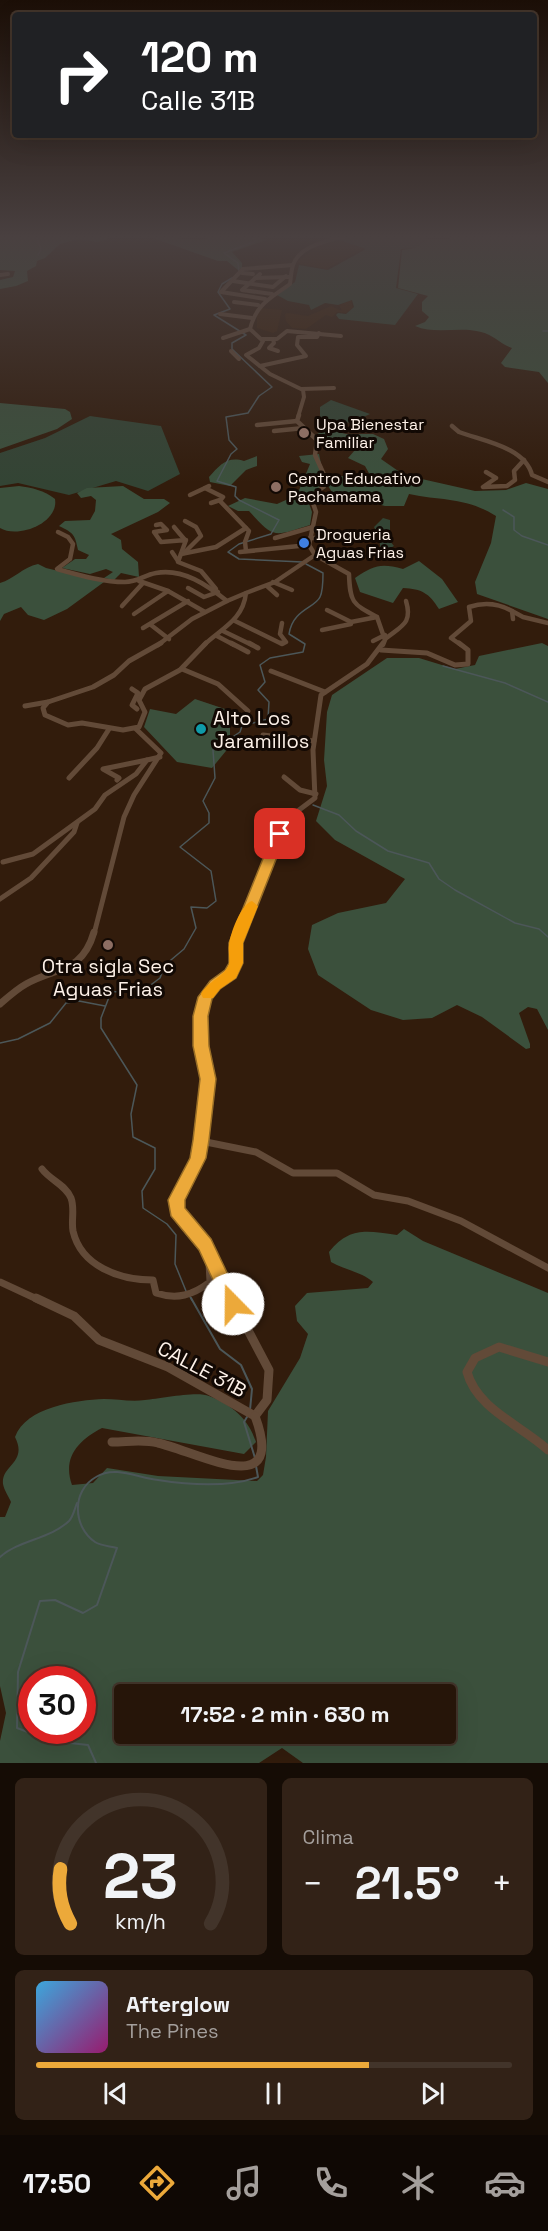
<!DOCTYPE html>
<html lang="es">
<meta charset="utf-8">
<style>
:root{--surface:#261509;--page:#322217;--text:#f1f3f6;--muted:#a49f9c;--line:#42342a;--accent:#eca93a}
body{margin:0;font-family:"Space Grotesk",sans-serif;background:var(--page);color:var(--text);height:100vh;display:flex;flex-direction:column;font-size:22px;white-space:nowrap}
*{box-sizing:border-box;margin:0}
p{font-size:20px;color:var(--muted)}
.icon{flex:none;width:33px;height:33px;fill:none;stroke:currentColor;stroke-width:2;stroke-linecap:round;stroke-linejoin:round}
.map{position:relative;height:1763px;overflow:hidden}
.panel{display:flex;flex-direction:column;gap:15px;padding:15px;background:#150c05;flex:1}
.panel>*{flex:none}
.hud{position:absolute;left:12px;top:12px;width:525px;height:126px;border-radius:6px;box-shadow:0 6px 24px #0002,0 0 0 2px var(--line);background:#202124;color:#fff;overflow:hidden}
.speed{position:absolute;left:18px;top:1666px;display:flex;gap:12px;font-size:30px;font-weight:700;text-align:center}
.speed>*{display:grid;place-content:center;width:78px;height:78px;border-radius:50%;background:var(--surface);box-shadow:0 6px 24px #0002,0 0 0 2px var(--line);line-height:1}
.speed .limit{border:9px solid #d22;background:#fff;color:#111}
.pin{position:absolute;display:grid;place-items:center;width:51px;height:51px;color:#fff;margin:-26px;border-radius:12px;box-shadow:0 3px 9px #0006}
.me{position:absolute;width:66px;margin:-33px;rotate:338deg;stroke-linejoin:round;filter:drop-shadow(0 0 4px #0008)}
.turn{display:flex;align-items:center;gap:21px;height:126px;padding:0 30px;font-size:27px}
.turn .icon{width:78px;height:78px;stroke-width:2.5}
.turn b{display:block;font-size:42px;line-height:51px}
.big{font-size:45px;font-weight:700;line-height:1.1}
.panel .card{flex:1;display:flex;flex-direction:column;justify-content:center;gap:9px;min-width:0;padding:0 21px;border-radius:9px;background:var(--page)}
.panel .dial{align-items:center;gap:0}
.dial svg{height:156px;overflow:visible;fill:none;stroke:var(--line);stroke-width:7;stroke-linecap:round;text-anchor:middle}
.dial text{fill:var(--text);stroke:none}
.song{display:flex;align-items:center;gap:18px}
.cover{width:72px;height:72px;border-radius:9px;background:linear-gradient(135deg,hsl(200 70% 55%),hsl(320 70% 35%))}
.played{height:6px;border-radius:3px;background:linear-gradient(90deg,var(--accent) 70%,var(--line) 70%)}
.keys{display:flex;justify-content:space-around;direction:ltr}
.heat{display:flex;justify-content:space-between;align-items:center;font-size:33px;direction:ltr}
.panel .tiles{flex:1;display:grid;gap:15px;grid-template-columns:1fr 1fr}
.card:last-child{grid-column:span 2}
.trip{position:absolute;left:114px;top:1684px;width:342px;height:60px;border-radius:6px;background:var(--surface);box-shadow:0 6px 24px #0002,0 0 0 2px var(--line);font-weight:700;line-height:60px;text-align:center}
.dock{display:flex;height:96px;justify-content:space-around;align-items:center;background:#0f0804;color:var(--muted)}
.dock .icon{width:42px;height:42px}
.dock .current{color:var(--accent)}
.dock b{font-size:27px;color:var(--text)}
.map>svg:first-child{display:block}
.built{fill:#3c210b}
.green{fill:#334434}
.forest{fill:#3b503c;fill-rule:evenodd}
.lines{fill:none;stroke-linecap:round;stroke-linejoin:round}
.stream-far1{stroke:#4c5759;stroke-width:1.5}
.stream{stroke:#4c5759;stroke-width:2}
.minor-far4{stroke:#624a38;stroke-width:4}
.minor-far3{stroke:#624a38;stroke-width:4.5}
.minor-far2{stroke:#624a38;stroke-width:5}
.minor-far1{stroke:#624a38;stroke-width:7}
.minor{stroke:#624a38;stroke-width:9}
.route{fill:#eca93a;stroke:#996e26;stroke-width:1.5}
.slow{fill:#f59e0b}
.education-dot{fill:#8d6e63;stroke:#120904;stroke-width:2}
.shop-dot{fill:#3f7fe0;stroke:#120904;stroke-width:2}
.culture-dot{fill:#0f9aa8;stroke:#120904;stroke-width:2}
.labels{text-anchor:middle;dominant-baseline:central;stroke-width:6;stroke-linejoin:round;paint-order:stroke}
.far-poi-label{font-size:16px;fill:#fdf1e8;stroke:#120904;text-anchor:start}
.poi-label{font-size:20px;fill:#fdf1e8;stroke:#120904;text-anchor:start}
.street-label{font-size:20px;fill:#fdf1e8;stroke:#120904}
</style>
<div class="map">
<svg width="548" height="1763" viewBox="0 0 548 1763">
<rect width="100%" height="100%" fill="#321c0c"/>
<g class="built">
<polygon points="339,240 365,248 326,269 296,263 317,246"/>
<polygon points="351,300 353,308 346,313 337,312 332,317 326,315 306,329 292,328 286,321 285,314 288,313 308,316 331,306 342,311 339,305"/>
<polygon points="261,308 282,310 277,331 273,333 257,328 257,313"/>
</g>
<g class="green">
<polygon points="349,236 425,236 427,239 415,248 401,249 396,288 418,294 395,325 339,319 336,315 338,313 346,314 354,307 352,300 338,305 325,303 311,310 309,305 288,301 277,295 295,282 299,265 328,270 366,249 339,240"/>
<polygon points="331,400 370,414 351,423 323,419 320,417 320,407"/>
<polygon points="90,416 161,426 180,474 148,491 116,481 69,495 18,483 0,486 0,453 45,438"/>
<polygon points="383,518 390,520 390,541 394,546 381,553 379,537 374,527"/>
</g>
<g class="forest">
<polygon points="0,236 115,236 98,242 78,239 60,244 45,258 37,261 36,266 27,271 28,281 16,286 0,289 0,280 13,277 15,271 0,270"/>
<polygon points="147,236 199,240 207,239 202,236 255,236 266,240 232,252 242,263 242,268 238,270 227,261 218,261"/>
<path d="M450,236H548V383L539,372L505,367L501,363L512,348C500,344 494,335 481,332C460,326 436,335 415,326L425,322L429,317L422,311V302L428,296L398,288L402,250L415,248L427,239H450Z"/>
<polygon points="0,403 65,409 70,412 72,419 57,429 0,449"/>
<path d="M327,429L346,434H373L384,439L388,449L381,459L404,475L475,491L506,490L526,483L548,489V619L477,594L475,582L491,543L496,516C466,497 442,501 409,494L404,506H385L369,502L367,497L332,492L328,486C337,466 356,483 371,477L365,466L348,458L355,450L351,445L322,444L315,435Z"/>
<path d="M319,454L326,488L307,498L312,512L310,525C274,536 275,540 249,511H238L228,506L245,498L277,504L297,495L310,464L302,462L299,456Z"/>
<path d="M257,456V466L246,470L230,486L210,482L209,477C220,465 227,456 244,461Z"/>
<path d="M19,486C32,488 44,490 55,499C59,523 18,539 0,528V488Z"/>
<path d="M123,486L144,499H164L170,503L158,512L111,534L121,540L122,549L138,562L139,577L121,573L114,580L104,578L113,572L106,569L90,574L62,568L75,559H86L89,555L78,550C75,535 74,533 59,526L65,521L90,520L95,511L96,500L91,496L81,498L77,493L87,488Z"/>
<path d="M419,561L442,579L458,602L439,609C429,593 422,589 403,588L393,603L360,592L355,578C374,565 381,563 403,569Z"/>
<path d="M38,564L46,568L104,582L67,609L44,620L28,615L21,607L4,614L0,621V583C14,579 23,567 38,564Z"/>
<polygon points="542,643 548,646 548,1030 537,1009 528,1007 519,1013 530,1044 530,1048 526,1049 482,1017 457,1005 432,1018 403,1020 371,1010 318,975 308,949 312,925 338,913 386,903 405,879 335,840 316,821 327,786 324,760 327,712 332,695 387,658 419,658 455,669 475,665 479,656"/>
<polygon points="195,699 225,709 230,717 230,746 212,768 177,762 144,727 150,709 176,714"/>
<path d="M404,1229L423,1241L548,1293V1763H303L282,1748L259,1763H0V1741L6,1713L0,1686V1517H5L11,1502C9,1497 4,1490 3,1484C1,1465 28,1463 15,1437C26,1407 76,1400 104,1399C117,1399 131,1402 145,1400C160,1399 196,1391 209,1396C232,1405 248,1418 256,1442L244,1454L102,1428C79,1440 62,1457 72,1485L93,1483L107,1468L158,1476L257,1481L263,1475L266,1457L268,1411L300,1358L308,1334L297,1321L295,1306L307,1293L368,1288L373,1282C362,1272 345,1270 331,1262L329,1252C350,1226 367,1231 397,1235ZM32,1680H82V1731H32ZM124,1695H446V1734H124Z"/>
</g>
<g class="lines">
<g class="stream-far1">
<polyline points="36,236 41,249 38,255"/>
<polyline points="239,271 238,263 224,253 256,241 251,236"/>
<polyline points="232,278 222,284 218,292 230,309 214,315 246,335 232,343 232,349 272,387 259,396 248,413 226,417 229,440 237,449 231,454 217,481 236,487 235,496 239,500 279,520 271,534 239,544 228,552 239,559 302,562"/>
<polyline points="543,331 548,331"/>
<polyline points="503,510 514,517 514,530 522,536 548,545"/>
<polyline points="443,666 505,683 548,702"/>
<polyline points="313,805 339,815 356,831 388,851 429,863 439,879 455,890 515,923 539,929 548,937"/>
<polyline points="0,1043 18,1039 50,1023 66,1003 79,1001 105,1006"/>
<path d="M186,1291L175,1264L176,1235L167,1224L143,1208L142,1191L155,1169V1148L133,1137L131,1114L137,1085L101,1028V1018L111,992L144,990L160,978L165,965L184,949L196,928L191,907L207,908L216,901L211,871L180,847L209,823V813L203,801L215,778L213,750L240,732L242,726L268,719L269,702L258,690L265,682L260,665L270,658L303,652L305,644L289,634C293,609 315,608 320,597C323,591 323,580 323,573L306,564"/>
<polyline points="189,1295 192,1300"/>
</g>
<g class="stream">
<polyline points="191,1298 220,1349 241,1365 252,1389 250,1410"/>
<polyline points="247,1417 244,1422 255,1458"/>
<path d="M0,1557C19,1540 50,1539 69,1521C73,1517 75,1508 77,1503"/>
<path d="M96,1763L88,1745L52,1741L17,1728L18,1672L40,1601L55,1600L83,1613L97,1605L117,1548C110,1546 101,1546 95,1542C73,1527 71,1491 96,1477C115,1465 138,1478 158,1480C190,1485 227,1488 258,1477L256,1466"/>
</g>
<g class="minor-far4">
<polyline points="408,236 428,236"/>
<polyline points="242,273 253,274"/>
<polyline points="260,274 242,290 272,294"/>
<polyline points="0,275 8,274"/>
<polyline points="255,278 289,277"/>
<polyline points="233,281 273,287 286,276"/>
<polyline points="265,299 221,292 243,269 293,265"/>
<polyline points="234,302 258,305"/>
<polyline points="220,314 252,318"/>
<polyline points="223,338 250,329"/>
<polyline points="262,339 277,339 287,331 341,336"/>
<polyline points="273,339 274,343 269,348 278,351"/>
<polyline points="231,351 239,359"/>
<polyline points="260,366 306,356 297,345 298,337 317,337 319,333"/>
<polyline points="302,389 334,388"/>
<path d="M298,417L304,397L303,390L270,374L246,355L259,348L263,341L250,329C256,304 271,298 290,284C291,278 291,271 293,265C300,245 328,241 346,236"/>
</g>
<g class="minor-far3">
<path d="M299,415L297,421L317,440L315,455L326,479L324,486L311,497L316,512L309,545L315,555L349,574C350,602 352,604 377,617L385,640L383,645"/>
<polyline points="257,425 297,421"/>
<path d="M452,426L459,432C483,441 525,447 532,475L548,482"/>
<polyline points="274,431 304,428"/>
<polyline points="486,472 496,478 483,487 507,486 515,480 514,471 524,460"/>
<polyline points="190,495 205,488"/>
<polyline points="211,503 220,500"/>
<polyline points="156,525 161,524 167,530 154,532 161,542 186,540 178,562 201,571 216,589"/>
<polyline points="174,527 185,540"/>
<polyline points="246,528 249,531 245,542 246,551"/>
<path d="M58,532L68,537L73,544L70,559L57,569C79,575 102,582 125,582C138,582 144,575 156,573C183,568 207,585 227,601L246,593"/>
<polyline points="275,538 313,527"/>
<polyline points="310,538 340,538"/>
<polyline points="172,552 178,561"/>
<polyline points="240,552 309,545"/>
<polyline points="184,553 201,536 196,527 185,521"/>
<polyline points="181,554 216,547 246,528 220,501 223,497 205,488 209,486"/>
<polyline points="273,582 292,590"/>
<polyline points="267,586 277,595"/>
<polyline points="188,588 204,597 218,592"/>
<polyline points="168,591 205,612"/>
<polyline points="122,606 143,583"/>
<polyline points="327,610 351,622 377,617"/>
<polyline points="512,611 523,617 548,623"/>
<polyline points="134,614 168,591 139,581"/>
<polyline points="235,621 282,644 286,642 280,634 282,623"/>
<polyline points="151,625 169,639"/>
<polyline points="143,628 188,601"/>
<polyline points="322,630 351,624"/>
<polyline points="223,631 252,645"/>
<polyline points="217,636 234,645"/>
<path d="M385,639C401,626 413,624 406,601"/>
<polyline points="373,641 385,635"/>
<polyline points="158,645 192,619 227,601"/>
<path d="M204,645C222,628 243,620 246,593L275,582L315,555"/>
<path d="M461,645L451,638L471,621L469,607C484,602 498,603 512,611L513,619"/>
</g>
<g class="minor-far2">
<polyline points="161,643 129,661 114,675 93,687 48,702 43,708 45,715 68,725 82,723 123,730 139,727 145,712 139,700 145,689 180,670 206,643"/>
<polyline points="231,643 248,652"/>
<polyline points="249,643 258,648"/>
<polyline points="281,643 283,643"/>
<polyline points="381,650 427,653 455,665 468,664 468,650 459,643"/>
<polyline points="182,669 218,684 248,711"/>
<polyline points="271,671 325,692"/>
<polyline points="132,689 138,693 132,705 137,709"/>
<polyline points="25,706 48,702"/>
<polyline points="263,735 314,741"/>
<polyline points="284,777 300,790 316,794"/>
<polyline points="69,778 97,748 109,729"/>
<polyline points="117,780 119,778 103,769 147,760"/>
<polyline points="266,834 282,828"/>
<polyline points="3,862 33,854 95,809 105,795 136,774 147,760 160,757"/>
<polyline points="0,899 31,878 74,832 77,823"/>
<polyline points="94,934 124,817 134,795 161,753 136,729"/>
<polyline points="240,934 287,819 315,798 313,750 321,695 367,664 383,643"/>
</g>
<g class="minor-far1">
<path d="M0,1004C8,997 17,989 26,984C55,967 82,974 94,932"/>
<polyline points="201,1141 256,1152 293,1173 337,1173 374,1195 408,1201 461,1221 548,1268"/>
<path d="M42,1169C50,1180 66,1185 71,1198C75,1209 71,1220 73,1231C81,1266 119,1280 153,1280L156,1293C177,1300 193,1295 210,1282L209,1262L212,1257"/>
<polyline points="0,1282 39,1300"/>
<path d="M231,1300L212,1257L176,1207V1200C183,1187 192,1173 197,1159C202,1146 209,1092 208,1078C205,1056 198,1036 201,1014C206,981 220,990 232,972C239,960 235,945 240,932"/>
</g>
<g class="minor">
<polyline points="36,1298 74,1316 99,1340 168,1367 255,1416 267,1400 269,1370 231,1298"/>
<path d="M548,1362L499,1347L475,1358L467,1372C477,1409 521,1425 548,1450"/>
<path d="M112,1442C128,1442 143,1439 158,1443C198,1452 287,1503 255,1416"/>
</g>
</g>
<linearGradient id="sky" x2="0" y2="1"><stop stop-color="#1c0f07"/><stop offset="0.49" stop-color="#494040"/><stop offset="1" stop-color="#494040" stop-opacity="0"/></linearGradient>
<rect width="548" height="483" fill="url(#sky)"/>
<polygon class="route" points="280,830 286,834 243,943 243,963 236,978 220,989 212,999 208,1016 209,1046 216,1079 209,1140 206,1158 185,1200 185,1208 211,1239 242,1304 239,1310 233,1313 227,1310 199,1250 171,1216 168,1200 190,1158 193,1140 200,1079 193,1046 193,1016 198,997 210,981 225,970 229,963 229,943 273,834"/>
<path class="slow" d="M252,901L258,906L243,943V963L236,978L220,989L213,998H203L201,994C207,982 226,975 229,964C230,958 228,951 229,945C230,934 241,904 252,901Z"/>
<g class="education-dot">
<circle cx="304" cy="433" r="6"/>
<circle cx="276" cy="487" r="6"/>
<circle cx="108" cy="945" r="6"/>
</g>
<circle class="shop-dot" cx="304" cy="543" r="6"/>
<circle class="culture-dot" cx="201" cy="729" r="6"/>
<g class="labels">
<g class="far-poi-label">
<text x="316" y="424">Upa Bienestar<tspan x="316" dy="18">Familiar</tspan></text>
<text x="288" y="478">Centro Educativo<tspan x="288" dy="18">Pachamama</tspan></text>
<text x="316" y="534">Drogueria<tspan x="316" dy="18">Aguas Frias</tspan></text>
</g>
<g class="poi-label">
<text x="213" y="718">Alto Los<tspan x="213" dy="23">Jaramillos</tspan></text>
<text x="108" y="966" text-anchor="middle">Otra sigla Sec<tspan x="108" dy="23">Aguas Frias</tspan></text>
</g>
<g class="street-label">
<text transform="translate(202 1369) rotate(28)">CALLE 31B</text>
</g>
</g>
</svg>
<div class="speed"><div class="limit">30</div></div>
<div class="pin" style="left:280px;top:834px;background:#d93025"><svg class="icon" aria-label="arrive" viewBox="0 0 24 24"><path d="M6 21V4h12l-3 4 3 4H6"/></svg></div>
<svg class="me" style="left:233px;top:1304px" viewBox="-20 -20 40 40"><circle r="19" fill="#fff"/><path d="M0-13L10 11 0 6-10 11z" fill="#eca93a"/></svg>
<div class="trip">17:52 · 2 min · 630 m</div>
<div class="hud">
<div class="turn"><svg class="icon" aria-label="right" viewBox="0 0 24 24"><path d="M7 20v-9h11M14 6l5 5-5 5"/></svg><div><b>120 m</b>Calle 31B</div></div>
</div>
</div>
<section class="panel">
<div class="tiles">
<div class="card dial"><svg viewBox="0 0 100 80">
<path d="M14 69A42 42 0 1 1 86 69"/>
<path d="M14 69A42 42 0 0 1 9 41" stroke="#eca93a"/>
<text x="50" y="56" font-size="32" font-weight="700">23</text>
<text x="50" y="72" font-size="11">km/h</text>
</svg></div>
<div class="card"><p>Clima</p>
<div class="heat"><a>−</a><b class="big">21.5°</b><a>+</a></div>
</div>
<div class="card">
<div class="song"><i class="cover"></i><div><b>Afterglow</b><p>The Pines</p></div></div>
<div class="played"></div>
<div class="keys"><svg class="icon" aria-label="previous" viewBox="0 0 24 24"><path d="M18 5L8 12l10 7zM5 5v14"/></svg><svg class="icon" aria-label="pause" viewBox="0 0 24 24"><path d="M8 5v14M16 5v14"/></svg><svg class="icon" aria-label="next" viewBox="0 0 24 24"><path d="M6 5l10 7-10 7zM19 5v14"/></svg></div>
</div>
</div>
</section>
<nav class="dock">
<b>17:50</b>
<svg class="icon current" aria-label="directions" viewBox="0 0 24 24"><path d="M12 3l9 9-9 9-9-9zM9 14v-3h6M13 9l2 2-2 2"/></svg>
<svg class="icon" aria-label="music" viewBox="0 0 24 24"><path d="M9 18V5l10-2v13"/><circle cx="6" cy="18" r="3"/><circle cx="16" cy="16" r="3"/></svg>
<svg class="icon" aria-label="phone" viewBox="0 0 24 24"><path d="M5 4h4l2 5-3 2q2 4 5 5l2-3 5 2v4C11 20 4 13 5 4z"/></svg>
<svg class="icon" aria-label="climate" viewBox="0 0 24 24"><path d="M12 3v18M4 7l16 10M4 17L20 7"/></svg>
<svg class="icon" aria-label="car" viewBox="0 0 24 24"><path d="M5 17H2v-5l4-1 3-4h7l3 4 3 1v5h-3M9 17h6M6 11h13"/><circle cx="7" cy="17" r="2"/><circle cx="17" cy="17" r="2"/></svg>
</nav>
